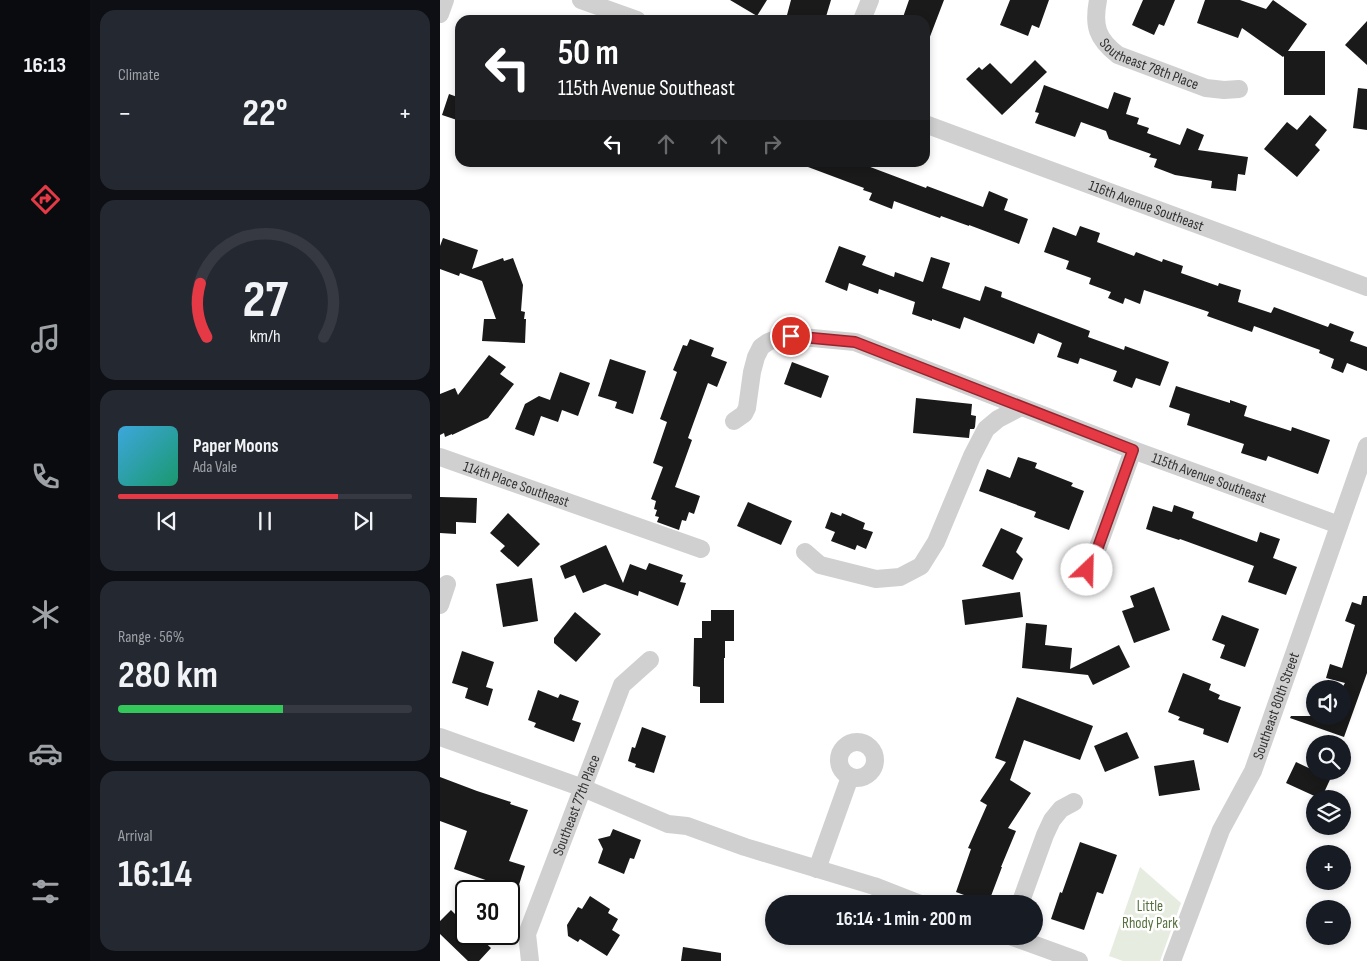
<!DOCTYPE html>
<meta charset="utf-8">
<style>
:root{--surface:#171b24;--page:#242831;--text:#f1f3f6;--muted:#9ea1a6;--line:#363941;--accent:#e63946}
body{margin:0;font-family:"Sofia Sans Condensed",sans-serif;background:var(--page);color:var(--text);height:100vh;display:flex;flex-direction:column;font-size:19px;white-space:nowrap}
*{box-sizing:border-box;margin:0}
p{font-size:16px;color:var(--muted)}
.icon{flex:none;width:28px;height:28px;fill:none;stroke:currentColor;stroke-width:2;stroke-linecap:round;stroke-linejoin:round}
.map{position:relative;flex:1;overflow:hidden}
.details{display:flex;flex-direction:column;gap:10px;padding:10px;background:#0d0f14;width:350px}
.details>*{flex:none}
.banner{position:absolute;left:15px;top:15px;width:475px;height:152px;border-radius:15px;box-shadow:0 2px 8px #0003;background:#202124;color:#fff;overflow:hidden}
.buttons{position:absolute;left:866px;top:680px;display:grid;gap:10px}
.buttons a{display:grid;place-items:center;width:45px;height:45px;border-radius:50%;background:var(--surface);box-shadow:0 2px 8px #0003;font-size:25px}
.speed{position:absolute;left:15px;top:880px;display:flex;gap:10px;font-size:25px;font-weight:700;text-align:center}
.speed>*{display:grid;place-content:center;width:65px;height:65px;border-radius:50%;background:var(--surface);box-shadow:0 2px 8px #0003;line-height:1}
.speed .limit{border:2px solid #111;border-radius:8px;background:#fff;color:#111}
.pin{position:absolute;display:grid;place-items:center;width:42px;height:42px;color:#fff;margin:-21px;border:2px solid #fff;border-radius:50%;box-shadow:0 1px 5px #0007}
.me{position:absolute;width:55px;margin:-28px;rotate:24deg;stroke-linejoin:round;filter:drop-shadow(0 0 4px #0008)}
.turn{display:flex;align-items:center;gap:18px;height:105px;padding:0 20px;font-size:22px}
.turn .icon{width:65px;height:65px;stroke-width:2.5}
.turn b{display:block;font-size:35px;line-height:42px}
.lanes{display:flex;align-items:center;height:48px;padding:0 20px;background:#0003;justify-content:center;gap:25px;direction:ltr}
.lanes .off{opacity:.35}
.big{font-size:38px;font-weight:700;line-height:1.1}
.details .tile{flex:1;display:flex;flex-direction:column;justify-content:center;gap:8px;min-width:0;padding:0 18px;border-radius:15px;background:var(--page)}
.details .dial{align-items:center;gap:0}
.dial svg{height:130px;overflow:visible;fill:none;stroke:var(--line);stroke-width:7;stroke-linecap:round;text-anchor:middle}
.dial text{fill:var(--text);stroke:none}
.song{display:flex;align-items:center;gap:15px}
.cover{width:60px;height:60px;border-radius:8px;background:linear-gradient(135deg,hsl(200 70% 55%),hsl(160 70% 35%))}
.played{height:5px;border-radius:2px;background:linear-gradient(90deg,var(--accent) 75%,var(--line) 75%)}
.keys{display:flex;justify-content:space-around;direction:ltr}
.heat{display:flex;justify-content:space-between;align-items:center;font-size:28px;direction:ltr}
.charge{height:8px;border-radius:4px;background:linear-gradient(90deg,#34c759 56%,var(--line) 0)}
.trip{position:absolute;left:325px;top:895px;width:278px;height:50px;border-radius:25px;background:var(--surface);box-shadow:0 2px 8px #0003;font-weight:700;line-height:50px;text-align:center}
main{display:flex;flex:1;min-height:0}
.dock{display:flex;flex-direction:column;width:90px;justify-content:space-around;align-items:center;background:#090b0e;color:var(--muted)}
.dock .icon{width:35px;height:35px}
.dock .selected{color:var(--accent)}
.dock b{font-size:22px;color:var(--text)}
.map>svg:first-child{display:block}
.green{fill:#e6ecdf}
.building{fill:#1a1a1a}
.lines{fill:none;stroke-linecap:round;stroke-linejoin:round}
.minor{stroke:#d0d0d0;stroke-width:18}
.route-casing{stroke:#96252e;stroke-width:12}
.route{stroke:#e63946;stroke-width:9}
.labels{text-anchor:middle;dominant-baseline:central;stroke-width:5;stroke-linejoin:round;paint-order:stroke}
.street-label{font-size:15px;fill:#333;stroke:#fff}
.park-label{font-size:15px;fill:#56703f;stroke:#fff}
</style>
<main>
<nav class="dock">
<b>16:13</b>
<svg class="icon selected" aria-label="directions" viewBox="0 0 24 24"><path d="M12 3l9 9-9 9-9-9zM9 14v-3h6M13 9l2 2-2 2"/></svg>
<svg class="icon" aria-label="music" viewBox="0 0 24 24"><path d="M9 18V5l10-2v13"/><circle cx="6" cy="18" r="3"/><circle cx="16" cy="16" r="3"/></svg>
<svg class="icon" aria-label="phone" viewBox="0 0 24 24"><path d="M5 4h4l2 5-3 2q2 4 5 5l2-3 5 2v4C11 20 4 13 5 4z"/></svg>
<svg class="icon" aria-label="climate" viewBox="0 0 24 24"><path d="M12 3v18M4 7l16 10M4 17L20 7"/></svg>
<svg class="icon" aria-label="car" viewBox="0 0 24 24"><path d="M5 17H2v-5l4-1 3-4h7l3 4 3 1v5h-3M9 17h6M6 11h13"/><circle cx="7" cy="17" r="2"/><circle cx="17" cy="17" r="2"/></svg>
<svg class="icon" aria-label="filters" viewBox="0 0 24 24"><path d="M4 7h16M4 17h16"/><circle cx="9" cy="7" r="2"/><circle cx="15" cy="17" r="2"/></svg>
</nav>
<section class="details">
<div class="tile"><p>Climate</p>
<div class="heat"><a>−</a><b class="big">22°</b><a>+</a></div>
</div>
<div class="tile dial"><svg viewBox="0 0 100 80">
<path d="M14 69A42 42 0 1 1 86 69"/>
<path d="M14 69A42 42 0 0 1 10 36" stroke="#e63946"/>
<text x="50" y="56" font-size="32" font-weight="700">27</text>
<text x="50" y="72" font-size="11">km/h</text>
</svg></div>
<div class="tile">
<div class="song"><i class="cover"></i><div><b>Paper Moons</b><p>Ada Vale</p></div></div>
<div class="played"></div>
<div class="keys"><svg class="icon" aria-label="previous" viewBox="0 0 24 24"><path d="M18 5L8 12l10 7zM5 5v14"/></svg><svg class="icon" aria-label="pause" viewBox="0 0 24 24"><path d="M8 5v14M16 5v14"/></svg><svg class="icon" aria-label="next" viewBox="0 0 24 24"><path d="M6 5l10 7-10 7zM19 5v14"/></svg></div>
</div>
<div class="tile"><p>Range · 56%</p><b class="big">280 km</b><div class="charge"></div></div>
<div class="tile"><p>Arrival</p><b class="big">16:14</b></div>
</section>
<div class="map">
<svg width="927" height="961" viewBox="0 0 927 961">
<rect width="100%" height="100%" fill="#fff"/>
<polygon class="green" points="700,867 741,903 720,961 683,961 669,956"/>
<g class="building">
<polygon points="290,0 327,0 317,16"/>
<polygon points="351,0 391,0 385,20 363,20 347,15"/>
<polygon points="469,0 504,0 486,47 485,47 485,20 462,20"/>
<polygon points="570,0 609,0 599,28 592,25 588,36 560,25"/>
<polygon points="703,0 735,0 724,26 719,24 714,35 692,25"/>
<polygon points="765,0 800,0 826,9 833,0 867,24 848,51 885,51 885,95 844,95 844,56 843,57 802,28 798,38 757,23"/>
<polygon points="927,21 927,65 905,45"/>
<polygon points="595,60 607,72 562,115 526,79 539,67 542,70 550,63 571,84"/>
<polygon points="604,85 668,109 674,92 691,98 686,114 699,118 697,124 709,128 707,133 740,145 747,128 764,135 758,150 808,157 805,175 798,174 796,191 771,188 772,181 735,175 714,167 717,159 709,157 711,154 669,139 666,131 641,122 635,137 595,123 599,113 595,112"/>
<polygon points="918,88 927,89 927,130 913,128"/>
<polygon points="9,94 20,98 20,121 2,115"/>
<polygon points="870,115 887,130 875,145 880,150 857,177 824,149 847,122 857,130"/>
<polygon points="360,162 417,162 486,188 487,186 543,207 549,191 568,199 564,210 588,219 579,244 529,225 529,226 501,216 500,218 454,201 452,209 429,200 432,193 423,190 424,188 360,164"/>
<polygon points="640,226 660,233 657,242 694,256 696,252 722,262 723,259 743,266 741,273 778,286 779,283 801,290 798,302 831,313 834,307 888,327 890,323 914,332 910,341 927,347 927,371 907,363 903,373 891,368 894,359 879,353 880,350 814,326 812,332 767,316 769,312 704,290 700,304 685,298 683,304 668,298 671,292 649,284 651,278 626,269 629,261 604,252 613,227 636,236"/>
<polygon points="3,238 38,250 32,269 63,258 64,261 73,258 83,285 81,311 85,312 84,319 86,319 85,343 42,341 44,319 56,319 42,281 20,273 19,276 0,269 0,246"/>
<polygon points="399,246 426,256 422,265 454,277 455,272 483,282 491,257 510,263 502,288 540,301 545,286 562,292 561,297 650,331 648,337 684,350 685,346 729,362 720,386 696,378 692,388 673,381 677,371 640,358 638,364 617,357 622,343 598,333 594,344 524,317 520,329 492,319 492,321 472,314 475,302 439,289 438,294 409,283 407,291 385,282"/>
<polygon points="250,339 274,348 271,356 287,362 277,387 268,383 248,438 252,440 235,487 260,496 254,514 249,512 246,521 242,520 239,530 217,522 219,517 215,516 217,510 214,509 216,501 211,499 223,467 213,463 227,422 220,419 237,372 233,370 243,345 247,346"/>
<polygon points="49,355 66,367 60,374 74,384 48,418 12,435 12,434 5,437 4,433 0,435 0,394 15,388 18,395"/>
<polygon points="170,359 206,371 193,414 175,408 177,402 158,396"/>
<polygon points="352,362 389,376 381,398 344,384"/>
<polygon points="120,372 150,383 138,416 122,410 118,422 101,416 94,436 75,429 85,404 99,396 110,400"/>
<polygon points="736,386 790,403 790,400 807,406 804,416 851,431 852,427 890,440 878,474 828,456 826,461 801,453 804,444 747,425 750,414 729,407"/>
<polygon points="476,398 532,404 531,415 536,416 535,427 534,429 530,429 529,438 473,433"/>
<polygon points="578,457 597,463 595,468 633,483 631,486 644,491 629,530 594,517 596,512 539,491 547,469 570,478"/>
<polygon points="0,497 37,498 36,523 16,522 16,534 0,533"/>
<polygon points="308,502 352,521 341,545 297,526"/>
<polygon points="734,505 754,512 752,518 817,542 820,532 840,539 833,558 857,567 846,595 808,582 814,566 740,539 739,540 706,529 713,506 732,512"/>
<polygon points="391,512 401,516 402,513 425,523 423,529 433,532 426,549 417,545 415,550 391,541 395,532 385,528"/>
<polygon points="68,513 100,544 78,567 60,551 65,546 50,533"/>
<polygon points="561,528 583,538 576,552 583,559 573,580 542,566"/>
<polygon points="166,545 183,583 190,564 206,570 209,563 243,575 240,582 246,583 238,606 199,591 198,596 165,584 143,593 135,575 125,579 120,566"/>
<polygon points="92,578 98,621 63,627 56,584"/>
<polygon points="714,587 730,630 694,643 682,611 694,607 690,596"/>
<polygon points="580,592 583,617 525,625 522,600"/>
<polygon points="923,596 927,596 927,673 904,737 850,718 851,716 902,716 902,688 905,683 886,678 890,664 902,668 915,625 905,621 912,602 921,605"/>
<polygon points="271,610 294,610 294,641 285,641 285,658 284,658 284,703 260,703 260,687 253,686 254,638 262,638 262,621 271,621"/>
<polygon points="135,612 161,634 136,662 114,643 114,638"/>
<polygon points="782,615 819,629 805,667 780,658 785,645 772,640"/>
<polygon points="586,623 607,625 605,645 632,648 630,669 679,645 690,667 653,685 648,675 582,668"/>
<polygon points="22,651 54,662 46,687 53,689 48,706 25,698 28,688 12,683"/>
<polygon points="743,673 771,684 769,690 780,695 778,699 801,707 788,743 763,734 764,729 738,720 740,717 728,712"/>
<polygon points="98,690 118,698 120,694 139,701 132,720 141,723 134,742 94,727 96,723 88,720"/>
<polygon points="577,697 653,726 640,760 584,740 570,780 591,793 568,828 576,831 561,867 562,867 548,904 516,892 531,849 528,848 547,805 540,801 566,762 555,758"/>
<polygon points="202,727 226,736 214,773 195,767 196,764 188,761 192,747 195,748"/>
<polygon points="687,732 699,758 665,772 654,746"/>
<polygon points="754,760 760,790 719,796 714,766"/>
<polygon points="856,762 875,771 894,771 881,799 846,783"/>
<polygon points="0,777 37,791 71,802 70,804 88,810 69,861 85,866 77,891 14,869 27,831 0,821"/>
<polygon points="173,829 201,840 194,859 190,858 184,874 158,863 163,849 158,839 170,836"/>
<polygon points="640,842 677,855 663,894 657,892 644,930 611,919 620,892 622,893"/>
<polygon points="150,896 170,909 168,913 178,919 172,930 180,935 167,956 140,939 138,942 128,936 127,925 138,907 142,909"/>
<polygon points="11,910 26,925 26,934 36,934 51,948 39,961 28,961 0,934 0,921"/>
<polygon points="243,947 281,953 281,961 241,961"/>
</g>
<g class="lines">
<g class="minor">
<polyline points="141,0 197,20"/>
<path id="s1" d="M658,0C653,26 657,39 678,55L766,88L784,90L799,89"/>
<polyline points="0,14 5,0"/>
<polyline points="422,20 430,0"/>
<path id="s2" d="M485,124L927,287"/>
<path id="s3" d="M294,421L304,414L307,408L312,372L316,357L321,347L328,342L338,338L351,336L415,342L693,450L899,525"/>
<path id="s4" d="M0,457L261,549"/>
<polyline points="365,552 380,565 436,579 460,577 481,566 496,542 532,456 546,429 558,419 581,407"/>
<polyline points="642,580 653,561 693,450"/>
<polyline points="0,605 7,584"/>
<polyline points="0,737 143,788 228,824 247,826 305,847 434,886 480,904"/>
<circle cx="417" cy="760" r="18"/>
<polyline points="377,869 410,777"/>
<polyline points="580,904 605,835 612,820 621,809 634,802"/>
<polyline points="570,936 639,961"/>
<path id="s5" d="M90,961L87,934L182,685L210,660"/>
<path id="s6" d="M732,961L781,830L813,771L927,446"/>
</g>
</g>
<g class="lines">
<defs>
<polyline id="route" points="351,336 415,342 693,450 653,561 647,570"/>
</defs>
<use href="#route" class="route-casing"/>
<use href="#route" class="route"/>
</g>
<g class="labels">
<g class="street-label">
<text stroke="none"><textPath href="#s1" startOffset="95">Southeast 78th Place</textPath></text>
<text stroke="none"><textPath href="#s2" startOffset="236">116th Avenue Southeast</textPath></text>
<text stroke="none"><textPath href="#s3" startOffset="558">115th Avenue Southeast</textPath></text>
<text stroke="none"><textPath href="#s4" startOffset="81">114th Place Southeast</textPath></text>
<text stroke="none"><textPath href="#s6" startOffset="276">Southeast 80th Street</textPath></text>
<text stroke="none"><textPath href="#s5" startOffset="165">Southeast 77th Place</textPath></text>
</g>
<g class="park-label">
<text x="710" y="906">Little<tspan x="710" dy="17">Rhody Park</tspan></text>
</g>
</g>
</svg>
<div class="buttons">
<a><svg class="icon" aria-label="sound" viewBox="0 0 24 24"><path d="M4 9h4l5-4v14l-5-4H4zM17 9q2 3 0 6"/></svg></a>
<a><svg class="icon" aria-label="search" viewBox="0 0 24 24"><circle cx="10" cy="10" r="6"/><path d="M15 15l6 6"/></svg></a>
<a><svg class="icon" aria-label="layers" viewBox="0 0 24 24"><path d="M12 4l9 5-9 5-9-5zM3 14l9 5 9-5"/></svg></a>
<a>+</a>
<a>−</a>
</div>
<div class="speed"><div class="limit">30</div></div>
<div class="pin" style="left:351px;top:336px;background:#d93025"><svg class="icon" aria-label="arrive" viewBox="0 0 24 24"><path d="M6 21V4h12l-3 4 3 4H6"/></svg></div>
<svg class="me" style="left:647px;top:570px" viewBox="-20 -20 40 40"><circle r="19" fill="#fff"/><path d="M0-13L10 11 0 6-10 11z" fill="#e63946"/></svg>
<div class="trip">16:14 · 1 min · 200 m</div>
<div class="banner">
<div class="turn"><svg class="icon" aria-label="left" viewBox="0 0 24 24"><path d="M17 20v-9H6M10 6l-5 5 5 5"/></svg><div><b>50 m</b>115th Avenue Southeast</div></div>
<div class="lanes"><svg class="icon" aria-label="left" viewBox="0 0 24 24"><path d="M17 20v-9H6M10 6l-5 5 5 5"/></svg><svg class="icon off" aria-label="ahead" viewBox="0 0 24 24"><path d="M12 20V5M6 11l6-6 6 6"/></svg><svg class="icon off" aria-label="ahead" viewBox="0 0 24 24"><path d="M12 20V5M6 11l6-6 6 6"/></svg><svg class="icon off" aria-label="right" viewBox="0 0 24 24"><path d="M7 20v-9h11M14 6l5 5-5 5"/></svg></div>
</div>
</div>
</main>
